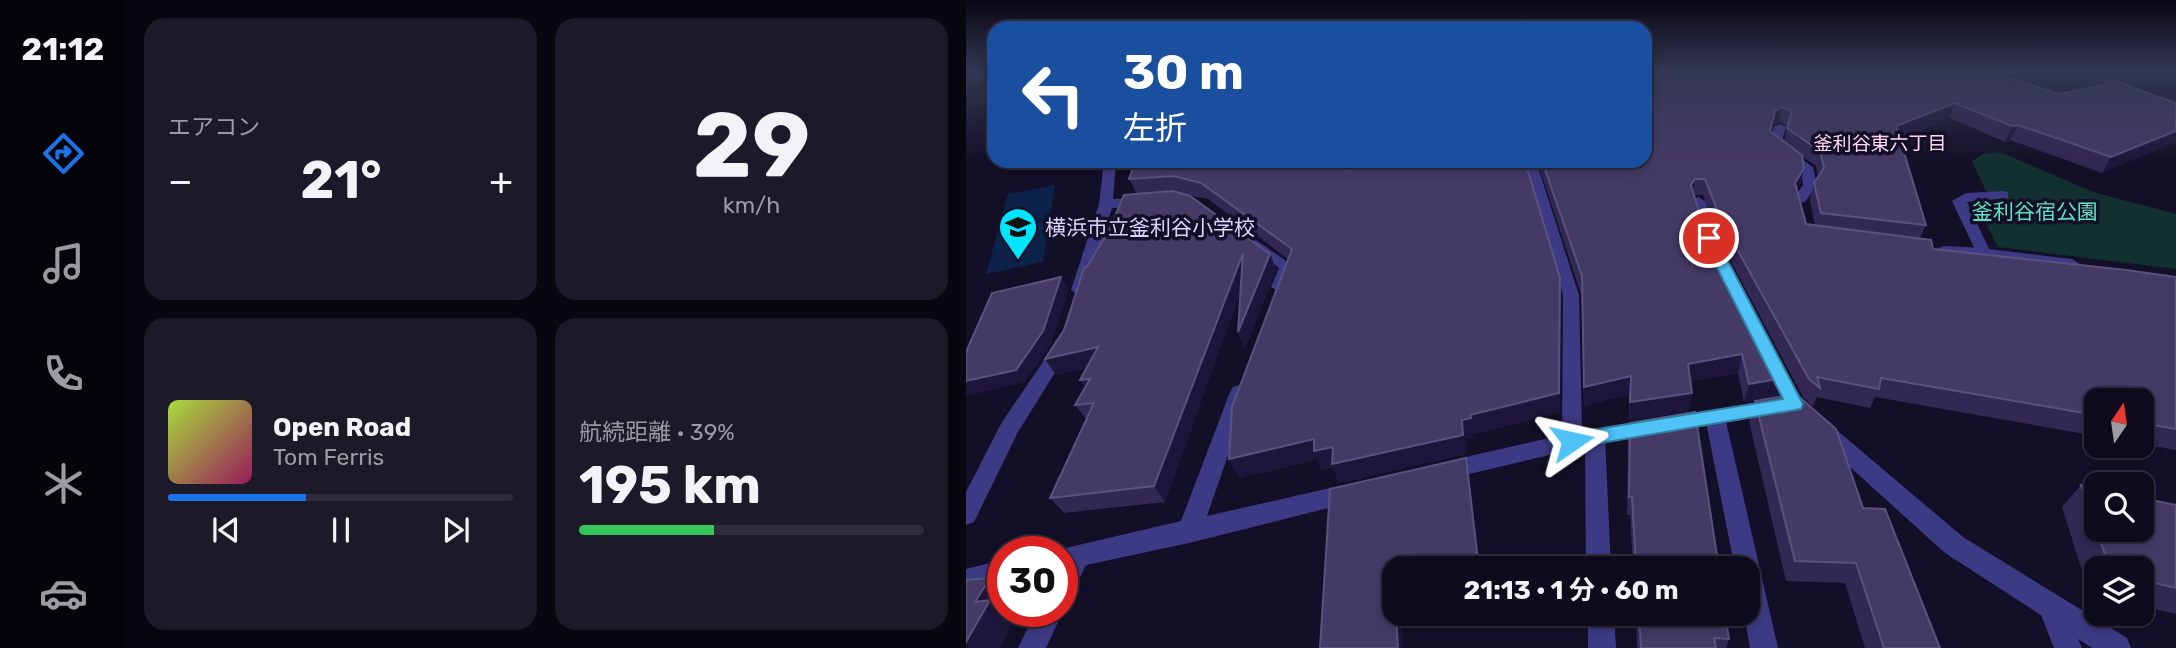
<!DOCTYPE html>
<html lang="ja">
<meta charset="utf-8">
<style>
:root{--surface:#0e0b1c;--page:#1c1929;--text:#f1f3f6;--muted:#9b9ba3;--line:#2e2b3b;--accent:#1a73e8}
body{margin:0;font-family:Rubik,"Noto Sans JP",sans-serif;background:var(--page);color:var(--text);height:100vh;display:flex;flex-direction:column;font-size:26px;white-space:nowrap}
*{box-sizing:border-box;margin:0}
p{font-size:23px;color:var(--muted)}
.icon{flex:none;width:38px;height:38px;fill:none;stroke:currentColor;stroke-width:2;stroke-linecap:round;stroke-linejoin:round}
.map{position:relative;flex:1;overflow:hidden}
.panel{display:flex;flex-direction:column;gap:18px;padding:18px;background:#08060f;width:840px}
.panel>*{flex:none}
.hud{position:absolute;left:21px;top:21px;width:665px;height:147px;border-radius:21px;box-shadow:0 4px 10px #0003,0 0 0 2px var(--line);background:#1a4fa0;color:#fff;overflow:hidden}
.needle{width:46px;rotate:13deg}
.controls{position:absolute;left:1118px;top:388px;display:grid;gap:14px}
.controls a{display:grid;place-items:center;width:70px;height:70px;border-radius:14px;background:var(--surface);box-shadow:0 4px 10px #0003,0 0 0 2px var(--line);font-size:35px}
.speed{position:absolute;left:21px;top:536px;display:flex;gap:14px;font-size:35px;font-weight:700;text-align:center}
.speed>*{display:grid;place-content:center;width:91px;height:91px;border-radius:50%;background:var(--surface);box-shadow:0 4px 10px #0003,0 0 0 2px var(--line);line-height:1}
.speed .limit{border:10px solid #d22;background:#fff;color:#111}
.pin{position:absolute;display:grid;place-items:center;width:60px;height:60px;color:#fff;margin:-30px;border:4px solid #fff;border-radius:50%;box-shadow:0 2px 7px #0007}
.me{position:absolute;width:77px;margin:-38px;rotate:79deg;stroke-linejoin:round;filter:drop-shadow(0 0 5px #0008)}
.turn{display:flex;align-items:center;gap:24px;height:147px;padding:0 21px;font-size:32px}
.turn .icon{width:91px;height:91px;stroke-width:2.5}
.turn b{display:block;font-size:49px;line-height:60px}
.big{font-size:52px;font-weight:700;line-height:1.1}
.panel .widget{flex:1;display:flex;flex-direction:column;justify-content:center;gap:10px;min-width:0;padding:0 24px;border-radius:21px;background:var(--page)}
.panel .dial{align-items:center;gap:0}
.dial b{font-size:91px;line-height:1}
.song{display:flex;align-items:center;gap:21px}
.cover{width:84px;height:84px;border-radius:10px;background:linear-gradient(135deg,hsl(80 70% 55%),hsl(330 70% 35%))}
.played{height:7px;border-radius:4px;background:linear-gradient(90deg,var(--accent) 40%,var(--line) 40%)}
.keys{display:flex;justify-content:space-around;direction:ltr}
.heat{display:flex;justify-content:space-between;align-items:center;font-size:38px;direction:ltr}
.charge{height:10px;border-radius:5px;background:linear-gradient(90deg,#34c759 39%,var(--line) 0)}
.panel .tiles{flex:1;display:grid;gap:18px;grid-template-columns:repeat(2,1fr)}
.trip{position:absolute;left:416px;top:556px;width:378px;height:70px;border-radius:21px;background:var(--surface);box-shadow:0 4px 10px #0003,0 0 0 2px var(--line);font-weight:700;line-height:70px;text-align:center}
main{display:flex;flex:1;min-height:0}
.dock{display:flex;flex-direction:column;width:126px;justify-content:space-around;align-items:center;background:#06040b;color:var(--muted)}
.dock .icon{width:49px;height:49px}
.dock .current{color:var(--accent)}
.dock b{font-size:32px;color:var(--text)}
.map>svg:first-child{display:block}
.green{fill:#12302f}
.water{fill:#0c2248}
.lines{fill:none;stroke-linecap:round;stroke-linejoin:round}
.service{fill:#3d3a85;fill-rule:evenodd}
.minor{fill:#3d3a85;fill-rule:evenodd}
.wall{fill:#312854;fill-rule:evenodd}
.shaded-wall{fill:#1d163a}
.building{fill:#433a66;stroke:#5a527e;stroke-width:2}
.route{fill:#4fc3f7;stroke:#337fa1;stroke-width:2}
.labels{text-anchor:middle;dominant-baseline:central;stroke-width:7;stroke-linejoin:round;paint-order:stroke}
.far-neighbourhood-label{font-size:19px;fill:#ffd6f0;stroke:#130f26}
.park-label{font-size:21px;fill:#5fe0c0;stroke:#130f26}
.poi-label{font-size:21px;fill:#d9d4ff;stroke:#130f26;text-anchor:start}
</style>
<main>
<nav class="dock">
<b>21:12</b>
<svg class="icon current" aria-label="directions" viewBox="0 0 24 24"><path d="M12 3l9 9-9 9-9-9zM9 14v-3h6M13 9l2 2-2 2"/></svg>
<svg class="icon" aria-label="music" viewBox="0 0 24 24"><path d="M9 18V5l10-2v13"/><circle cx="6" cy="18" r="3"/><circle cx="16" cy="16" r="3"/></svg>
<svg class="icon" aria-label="phone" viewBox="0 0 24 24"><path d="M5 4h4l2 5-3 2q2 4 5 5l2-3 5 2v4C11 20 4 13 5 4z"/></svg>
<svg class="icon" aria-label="climate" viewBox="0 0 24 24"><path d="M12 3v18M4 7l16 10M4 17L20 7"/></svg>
<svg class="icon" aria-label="car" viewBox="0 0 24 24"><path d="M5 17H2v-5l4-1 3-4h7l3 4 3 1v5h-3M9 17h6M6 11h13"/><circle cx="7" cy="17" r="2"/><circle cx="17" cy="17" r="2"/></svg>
</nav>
<section class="panel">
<div class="tiles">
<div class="widget"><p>エアコン</p>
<div class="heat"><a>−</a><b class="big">21°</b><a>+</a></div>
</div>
<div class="widget dial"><b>29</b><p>km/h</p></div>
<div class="widget">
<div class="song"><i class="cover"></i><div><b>Open Road</b><p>Tom Ferris</p></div></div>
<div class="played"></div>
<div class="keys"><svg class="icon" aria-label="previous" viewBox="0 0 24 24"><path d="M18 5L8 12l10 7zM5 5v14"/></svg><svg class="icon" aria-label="pause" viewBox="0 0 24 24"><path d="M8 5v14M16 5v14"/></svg><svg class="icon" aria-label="next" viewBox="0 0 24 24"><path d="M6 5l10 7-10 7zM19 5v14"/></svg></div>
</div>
<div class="widget"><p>航続距離 · 39%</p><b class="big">195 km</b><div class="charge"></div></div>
</div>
</section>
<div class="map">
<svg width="1210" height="648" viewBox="0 0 1210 648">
<rect width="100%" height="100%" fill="#130f26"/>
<polygon class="green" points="1034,152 1127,192 1210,214 1210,269 1032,247 1012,208 1029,201 1019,189 1006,161 1017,154"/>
<polygon class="water" points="89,185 77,262 20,274 42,194"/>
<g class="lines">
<g class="service">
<polygon points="978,246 1017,248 1025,253 1017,258 973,254 970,251 973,248"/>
<polygon points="749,409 756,412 759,417 812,648 784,648 778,614 782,614 782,569 769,569 739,417 742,412"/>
<polygon points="629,428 636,430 639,436 645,569 620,569 619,436 622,430"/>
<polygon points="1085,594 1094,598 1116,648 1088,648 1072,607 1076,598"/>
<polygon points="622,614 648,614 650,648 622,648"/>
</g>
<g class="minor">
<polygon points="814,124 820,127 815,144 847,167 851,185 839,202 834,203 827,199 837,185 835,169 803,145 808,127"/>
<polygon points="138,161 150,161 147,199 178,198 185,202 178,206 146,208 121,290 113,295 105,290 133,204"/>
<polygon points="372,161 384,161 388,175 395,174 402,178 395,182 378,183"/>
<polygon points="558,161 570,161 613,295 616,431 808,400 815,403 818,408 815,413 629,444 478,480 470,477 467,471 470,465 478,462 596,435 597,295"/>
<polygon points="1037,191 1042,192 1042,198 1001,202 1023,249 1106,259 1114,264 1112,267 1012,256 986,201 1000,193"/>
<polygon points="732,197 739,201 757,250 754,253 749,255 741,250 725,201"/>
<polygon points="287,238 329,267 319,291 313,292 305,287 313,268 282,246 279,243 282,240"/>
<polygon points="96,341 102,343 105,347 52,432 8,522 0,525 0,492 36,422 90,343"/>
<polygon points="805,353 812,354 814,359 838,404 835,409 828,411 821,409 818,404 796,359 798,354"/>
<polygon points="274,385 281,387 284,392 241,516 386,483 394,486 397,493 394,500 223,543 120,565 105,596 96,599 96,551 87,551 215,521 264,392 267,387"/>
<polygon points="860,425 867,427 997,537 1161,638 1165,648 1126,648 979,553 853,439 850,433 853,427"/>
<polygon points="37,560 37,584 0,593 0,569"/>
<polygon points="96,609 97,611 80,648 52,648 70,611"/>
</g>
</g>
<g class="wall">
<path d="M679,72L1093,94L1210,103L1136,173L1044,140L1039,142L984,118L934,138L960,225L954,238L967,249L1210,277V450L1176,444V401H1130V436L909,397L904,408L851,397L847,406L837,397L752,237L737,195H728L736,222L817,378L811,397L778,402L772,373L725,381L726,393L723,411L663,421V394L618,406L615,294L571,161H679ZM813,122L822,126L818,141L804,131L805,126ZM837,157L850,166L852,178L848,183L844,200L849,226L840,224L830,190L834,184L838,168Z"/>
<polygon points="386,161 559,161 594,412 507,434 507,437 499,439 500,454 373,483 367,467 356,470 351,459 273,478 263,459 322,259 242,199 212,193 304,254 310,269 279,348 272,332 274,292 199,502 98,513 84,498 120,419 109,405 119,388 114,380 121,368 90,375 79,359 98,330 121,267 171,194 163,179 369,162 370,165 379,170 389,169"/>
<polygon points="789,401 897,508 974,648 899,648 879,583 820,581 783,421"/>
<polygon points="664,423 753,569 667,569 664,515 661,515 662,441"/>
<polygon points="1115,485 1210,505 1210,614 1176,606 1176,569 1130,569 1130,595 1123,593 1096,507"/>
<polygon points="670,614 759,614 763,639 760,648 671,648"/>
</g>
<g class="shaded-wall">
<polygon points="989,103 984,118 925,141 930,126"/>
<polygon points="816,107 813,122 805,126 801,146 809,111"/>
<polygon points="1052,125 1044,140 1039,142 1046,126"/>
<polygon points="1210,131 1210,142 1136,173 1145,157"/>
<polygon points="387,161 472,161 390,172"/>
<polygon points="838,168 834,184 824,200 829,183"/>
<polygon points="729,179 727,195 725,185"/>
<polygon points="277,253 283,269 199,502 188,486"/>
<polygon points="304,254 310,269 279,348 272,332"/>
<polygon points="95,277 103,289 86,343 59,382 0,396 0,381"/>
<polygon points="594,278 594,412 507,434 507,437 499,439 500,454 373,483 367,467 356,470 351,459 273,478 263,459 348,439 496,420 504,415"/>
<polygon points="132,347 143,363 90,375 79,359"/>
<polygon points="776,354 772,373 719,382 722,364"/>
<polygon points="665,376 663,394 618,406 618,387"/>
<polygon points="817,378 811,397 778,402 783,384"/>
<polygon points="124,379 125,396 114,380"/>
<polygon points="726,393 723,411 663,421 664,402"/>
<polygon points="500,458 503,477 514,569 513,569"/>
<polygon points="24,578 37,589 37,611 41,611 40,613 48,620 34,648 0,648 0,642 9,602"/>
<polygon points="430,614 435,614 437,648 432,648"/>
</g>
<g class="building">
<polygon points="679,72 1024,72 1093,94 1138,85 1141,81 1152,82 1210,103 1210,131 1145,157 1052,125 1046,126 989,103 930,126 960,225 855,213 848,183 858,168 854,151 821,128 826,111 816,107 809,111 804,131 836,155 838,168 829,183 840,224 965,240 967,249 1160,270 1210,277 1210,429 1176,423 1176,401 1130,401 1130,415 915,378 913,389 851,377 854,388 843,379 755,220 739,179 729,179 725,185 736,222 817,378 783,384 776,354 722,364 726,393 664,402 665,376 618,387 616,276 576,161 679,161"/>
<polygon points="170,161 369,161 369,165 379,170 450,161 559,161 594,278 593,393 504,415 505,418 496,420 497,435 366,464 367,447 348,451 348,439 263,459 266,407 326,249 235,183 208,176 163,179"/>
<polygon points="207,191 224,196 304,254 272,332 277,253 188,486 84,498 128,403 109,405 124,379 114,380 132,347 79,359 98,330 118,268 121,267 144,228 158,195"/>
<polygon points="95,277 77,331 50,370 0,381 0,352 26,293"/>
<polygon points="830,394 870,429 897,508 919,509 974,648 918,648 890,563 829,561 789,401"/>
<polygon points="729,412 753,569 670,569 666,497 663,497 664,423"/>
<polygon points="500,458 513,569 429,569 429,614 430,614 432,648 354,648 364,489"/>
<polygon points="1115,485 1130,488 1130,530 1176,530 1176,498 1210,505 1210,588 1176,580 1176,569 1144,569"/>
<polygon points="24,578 9,602 24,600 0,642 0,580"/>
<polygon points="673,614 759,614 763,639 748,638 750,648 675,648"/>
</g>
<linearGradient id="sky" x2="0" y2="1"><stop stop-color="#0a0815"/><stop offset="0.44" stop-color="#333752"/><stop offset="1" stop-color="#333752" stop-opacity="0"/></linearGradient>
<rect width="1210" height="163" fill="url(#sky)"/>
<polygon class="route" points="743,234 750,238 837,404 835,409 606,448 600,446 597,441 600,435 606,433 817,399 736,238"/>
<defs>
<symbol id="school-pin" viewBox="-11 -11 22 30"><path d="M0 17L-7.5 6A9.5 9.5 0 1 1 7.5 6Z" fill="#00e5ff" stroke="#130f26"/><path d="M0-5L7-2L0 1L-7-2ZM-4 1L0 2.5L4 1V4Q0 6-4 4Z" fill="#111"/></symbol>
</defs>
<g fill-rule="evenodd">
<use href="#school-pin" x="30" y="205" width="44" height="60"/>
</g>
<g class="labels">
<g class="far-neighbourhood-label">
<text x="914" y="143">釜利谷東六丁目</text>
</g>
<g class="park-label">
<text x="1069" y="211">釜利谷宿公園</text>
</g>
<g class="poi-label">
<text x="79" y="227">横浜市立釜利谷小学校</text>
</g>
</g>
</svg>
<div class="controls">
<a><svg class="needle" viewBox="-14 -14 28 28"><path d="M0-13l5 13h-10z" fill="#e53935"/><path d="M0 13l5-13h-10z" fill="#9b9ba3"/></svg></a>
<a><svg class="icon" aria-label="search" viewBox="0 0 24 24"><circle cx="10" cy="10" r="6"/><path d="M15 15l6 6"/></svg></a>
<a><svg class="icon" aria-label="layers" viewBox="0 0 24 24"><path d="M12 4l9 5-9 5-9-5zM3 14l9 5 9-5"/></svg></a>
</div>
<div class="speed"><div class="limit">30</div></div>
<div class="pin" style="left:743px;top:238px;background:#d93025"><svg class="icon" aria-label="arrive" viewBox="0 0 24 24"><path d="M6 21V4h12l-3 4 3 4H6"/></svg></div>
<svg class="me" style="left:606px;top:441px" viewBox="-20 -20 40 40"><path d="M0-17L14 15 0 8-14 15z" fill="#4fc3f7" stroke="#fff" stroke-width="4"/></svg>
<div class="trip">21:13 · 1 分 · 60 m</div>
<div class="hud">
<div class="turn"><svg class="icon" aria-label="left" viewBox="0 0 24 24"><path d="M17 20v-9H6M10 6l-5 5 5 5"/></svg><div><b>30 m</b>左折</div></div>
</div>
</div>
</main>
